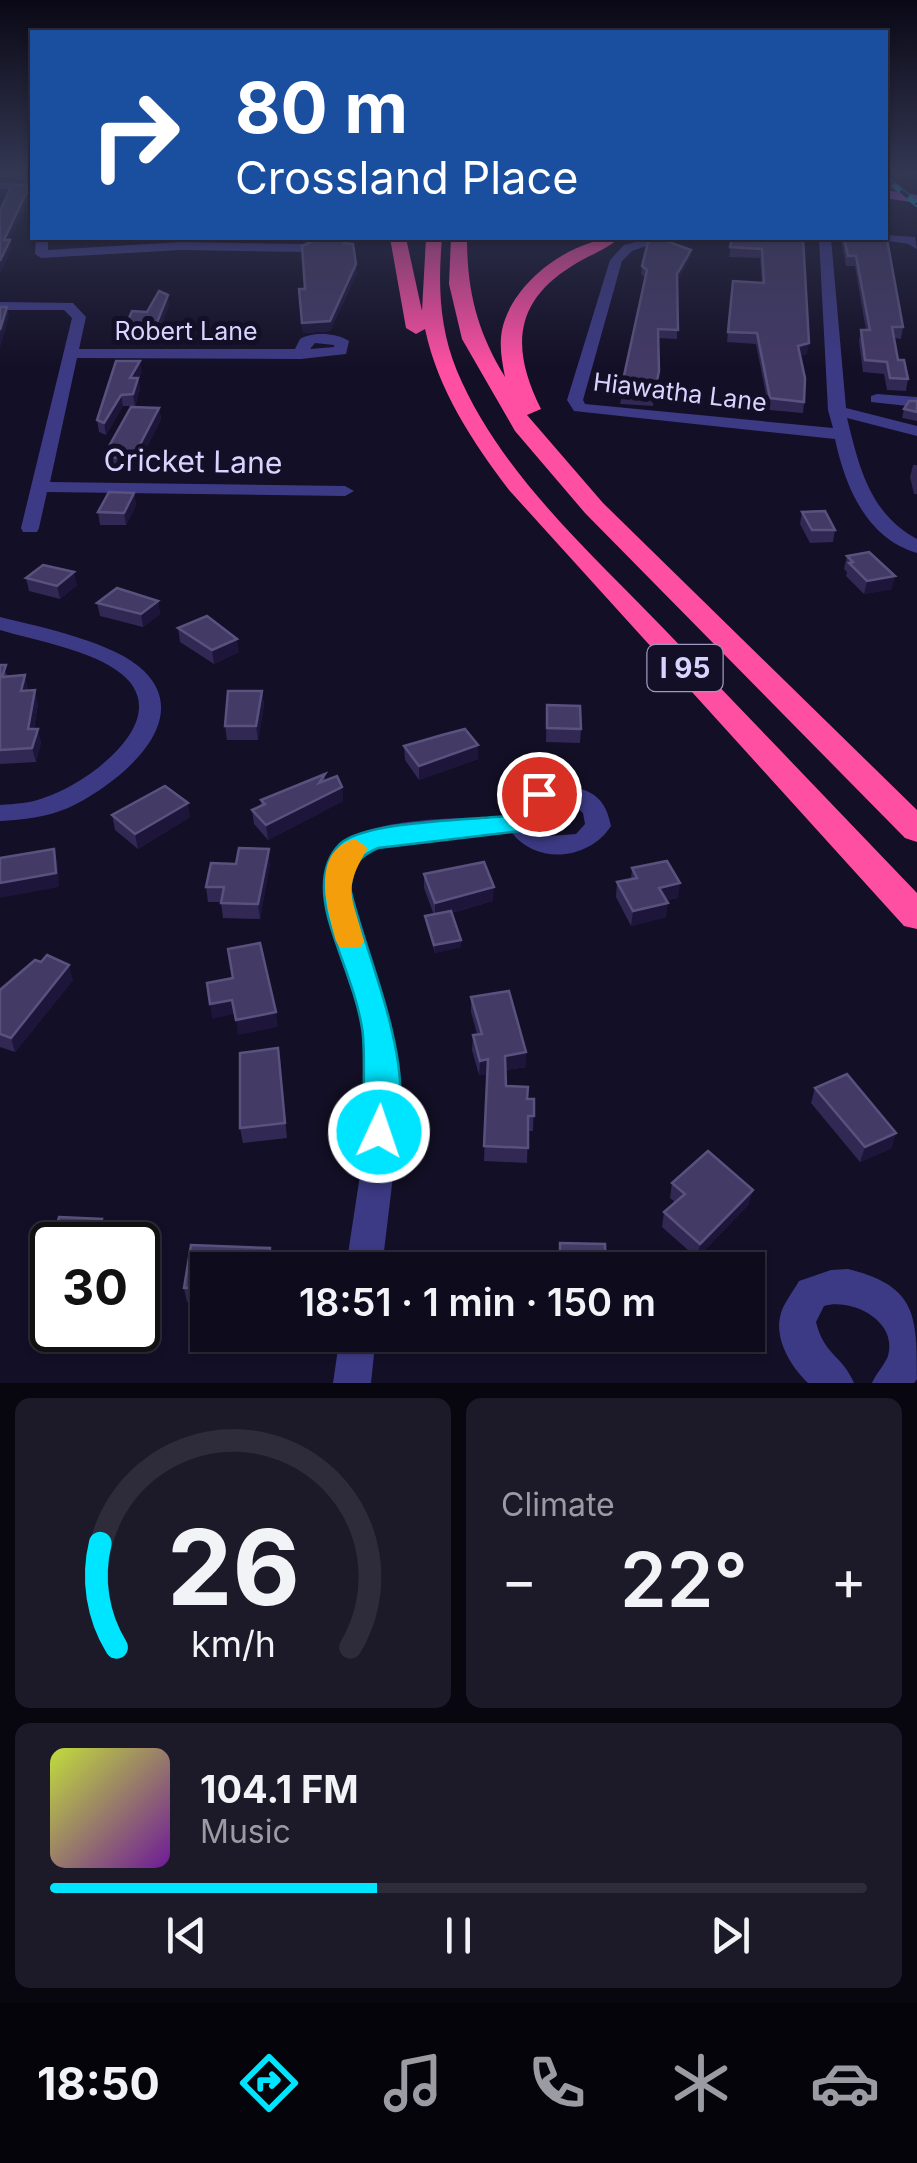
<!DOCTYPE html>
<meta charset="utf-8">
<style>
:root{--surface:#0e0b1c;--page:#1c1929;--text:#f1f3f6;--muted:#9b9ba3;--line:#2e2b3b;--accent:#00e5ff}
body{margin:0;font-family:Inter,sans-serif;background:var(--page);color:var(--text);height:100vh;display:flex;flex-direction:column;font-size:38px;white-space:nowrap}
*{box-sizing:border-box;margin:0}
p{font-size:32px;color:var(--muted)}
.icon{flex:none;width:55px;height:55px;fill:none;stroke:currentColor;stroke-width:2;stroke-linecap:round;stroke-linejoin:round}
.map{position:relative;height:1383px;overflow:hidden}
.sheet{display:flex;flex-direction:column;gap:15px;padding:15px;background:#08060f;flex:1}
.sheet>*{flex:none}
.hud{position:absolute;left:30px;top:30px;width:858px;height:210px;border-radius:0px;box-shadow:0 2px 8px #0004,0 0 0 2px var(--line);background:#1a4fa0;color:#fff;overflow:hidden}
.speed{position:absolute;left:30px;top:1222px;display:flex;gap:20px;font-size:50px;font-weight:700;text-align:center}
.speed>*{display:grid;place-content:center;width:130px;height:130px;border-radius:50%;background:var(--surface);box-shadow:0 2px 8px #0004,0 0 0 2px var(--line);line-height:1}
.speed .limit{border:5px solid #111;border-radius:15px;background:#fff;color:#111}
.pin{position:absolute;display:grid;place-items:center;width:85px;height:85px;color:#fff;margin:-42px;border:5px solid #fff;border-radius:50%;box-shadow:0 2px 10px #0007}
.me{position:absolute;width:110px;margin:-55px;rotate:3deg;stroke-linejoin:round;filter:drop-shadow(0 0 8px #0008)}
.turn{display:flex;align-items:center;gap:35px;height:210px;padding:0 40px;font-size:45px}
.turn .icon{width:130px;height:130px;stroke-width:2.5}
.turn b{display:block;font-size:70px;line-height:85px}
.big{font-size:75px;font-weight:600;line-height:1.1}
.sheet .card{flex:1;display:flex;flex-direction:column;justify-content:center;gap:15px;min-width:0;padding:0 35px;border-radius:15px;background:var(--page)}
.sheet .dial{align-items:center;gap:0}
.dial svg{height:260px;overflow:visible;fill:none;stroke:var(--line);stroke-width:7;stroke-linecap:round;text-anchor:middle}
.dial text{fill:var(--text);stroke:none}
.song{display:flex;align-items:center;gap:30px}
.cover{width:120px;height:120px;border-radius:15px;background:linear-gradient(135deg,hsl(70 70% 55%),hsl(280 70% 35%))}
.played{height:10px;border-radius:5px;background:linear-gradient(90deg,var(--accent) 40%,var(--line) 40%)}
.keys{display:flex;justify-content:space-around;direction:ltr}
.heat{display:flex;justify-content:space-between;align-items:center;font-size:55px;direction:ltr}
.sheet .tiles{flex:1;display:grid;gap:15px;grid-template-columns:1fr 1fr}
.card:last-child{grid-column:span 2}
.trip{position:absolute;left:190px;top:1252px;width:575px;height:100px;border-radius:0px;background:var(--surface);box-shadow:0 2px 8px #0004,0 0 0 2px var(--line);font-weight:600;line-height:100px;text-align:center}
.menu{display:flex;height:160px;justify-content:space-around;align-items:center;background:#06040b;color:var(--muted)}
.menu .icon{width:70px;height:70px}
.menu .selected{color:var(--accent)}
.menu b{font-size:45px;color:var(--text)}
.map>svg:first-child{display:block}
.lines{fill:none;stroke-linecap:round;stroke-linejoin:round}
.minor{fill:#3d3a85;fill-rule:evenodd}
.major{fill:#c25bff;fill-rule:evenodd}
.highway{fill:#ff4fa3;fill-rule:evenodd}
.rail-casing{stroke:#00e5ff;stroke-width:6}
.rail{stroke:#130f26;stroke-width:4;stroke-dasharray:10;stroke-linecap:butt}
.wall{fill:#312854}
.shaded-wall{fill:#1d163a}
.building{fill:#433a66;stroke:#5a527e;stroke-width:2.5}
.route{fill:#00e5ff;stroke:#0095a6;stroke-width:2.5}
.slow{fill:#f59e0b}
.labels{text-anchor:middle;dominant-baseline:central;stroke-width:10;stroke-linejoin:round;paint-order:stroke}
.far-street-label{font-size:25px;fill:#d9d4ff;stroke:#130f26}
.shield{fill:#130f26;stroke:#9e99be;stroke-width:2.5}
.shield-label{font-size:28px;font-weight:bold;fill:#d9d4ff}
.street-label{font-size:30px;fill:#d9d4ff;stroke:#130f26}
</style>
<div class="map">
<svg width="917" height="1383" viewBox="0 0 917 1383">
<rect width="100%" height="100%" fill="#130f26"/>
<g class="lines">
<g class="minor">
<polygon points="0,183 32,184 32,190 0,189"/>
<polygon points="885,235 915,237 917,249 908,244 871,238"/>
<polygon points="36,238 48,238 48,250 181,242 306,244 312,248 306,252 181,250 41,258 35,254"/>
<path d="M651,238H669L632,251L622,261L583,400L585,404L833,428L828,410L819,238H831L846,408L917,426V436L847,418C859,467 870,514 917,539V553C866,538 845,486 835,439L574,411L567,400L610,260L624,245Z"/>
<path d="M0,302L73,303L86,317L79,349H295L300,339C313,331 337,333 349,341L346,354L301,359L77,358L50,482L345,486L354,491L345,496L47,492L39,528L37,532H23L21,528L72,318L64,310H0ZM315,343L334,345V347L310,349Z"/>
<polygon points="877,394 917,397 917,407 871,402 871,396"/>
<path d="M0,617C40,627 115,642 144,671C197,723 114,787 68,808C47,817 23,820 0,821V805C15,804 32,803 46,797C83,785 168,727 129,681C104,652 36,641 0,630Z"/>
<path d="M551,784C584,788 604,790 611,826C590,859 538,866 512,833C480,835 376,834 357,860C335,889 385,991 392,1027C407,1106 390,1191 382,1270H346C356,1191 377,1105 362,1026C353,981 300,878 341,844C374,816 464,819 506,816L512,800ZM554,801L570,802L583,813L585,824L576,834L550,836L533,825L532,811Z"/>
<path d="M848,1269C917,1286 917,1316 917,1379L914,1383H872C876,1374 885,1364 888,1356C898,1320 851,1298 824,1306L816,1322C824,1355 842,1355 854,1383H808C792,1368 775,1341 780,1317C782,1305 793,1292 799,1281L831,1270Z"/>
<polygon points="340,1335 376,1335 371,1383 333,1383"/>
</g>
<polygon class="major" points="885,190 917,195 917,203 885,198"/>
<g class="highway">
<path d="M390,238H406L422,311L426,238H442C438,284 439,327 457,371C500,473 590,552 665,630C749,718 833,805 917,893V929L904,926L509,490C472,441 438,390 425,329L416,334L406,328Z"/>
<path d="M451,238H467C467,291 477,331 505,377C502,361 499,347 502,330C512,282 572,238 619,238C608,249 587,256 572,266C512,303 512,351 541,409L527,415L603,503L917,810V842L905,838L585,513L515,431L462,339L449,284Z"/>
</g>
<defs>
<polyline id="rail" points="885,178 917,204"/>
</defs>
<use href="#rail" class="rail-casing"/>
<use href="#rail" class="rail"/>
</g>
<g class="wall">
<polygon points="18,174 32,174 32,181 19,180"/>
<polygon points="303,238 343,238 344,243 357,273 330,331 303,333 299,289 305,289 308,244 303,240"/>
<polygon points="732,238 803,238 807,354 800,356 804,402 803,413 769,410 756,344 727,342 733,281 762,283 760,258 729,257"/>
<polygon points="841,238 885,238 903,327 901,339 894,338 898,360 908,379 906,391 887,390 884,374 863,372 859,341 861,330 866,330 855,266 846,266"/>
<polygon points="691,250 690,258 677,281 677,339 658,338 659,371 653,406 620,404 645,278 641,274 642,266"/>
<polygon points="169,305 154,345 125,342 123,332 147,312"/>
<polygon points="142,372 138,379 140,389 135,406 123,406 106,435 99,432 97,420"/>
<polygon points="917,401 917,421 902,418 904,409"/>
<polygon points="159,408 161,419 135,470 105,469 103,457"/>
<polygon points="913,465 917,465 917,494 914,494 910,477"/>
<polygon points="134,493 136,505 126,525 100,525 98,512"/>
<polygon points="802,512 835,530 833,542 810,543 800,524"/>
<polygon points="847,556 892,589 864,594 846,576 847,572 844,569"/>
<polygon points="26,578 77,585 60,599 29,591"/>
<polygon points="158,601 160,614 143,627 100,616 97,603"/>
<polygon points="178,628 239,652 214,664 180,642"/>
<polygon points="0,665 8,676 28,688 28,691 38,704 34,729 41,742 36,762 0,764"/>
<polygon points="262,691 264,705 258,740 227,740 225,726"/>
<polygon points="547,705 581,729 580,743 546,742"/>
<polygon points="404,746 478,759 419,780 405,760"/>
<polygon points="325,774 325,781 342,787 343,801 268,840 254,824 252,810 261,806 261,800"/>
<polygon points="112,815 190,817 138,849 115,830"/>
<polygon points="270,863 260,919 223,918 221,902 208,902 206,887"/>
<polygon points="632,868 678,898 667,900 666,917 631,926 616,897 617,882 631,879"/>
<polygon points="424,874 493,901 451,913 461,947 435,953 426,924 425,916 434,915 424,888"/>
<polygon points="73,980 15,1052 0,1047 0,990"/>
<polygon points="471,997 526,1067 506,1070 506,1086 527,1099 534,1099 533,1131 528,1131 527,1163 484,1161 487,1074 479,1075 472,1050 473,1035 477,1034 471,1012"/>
<polygon points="278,1048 287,1138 243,1143 240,1128"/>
<polygon points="815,1088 892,1148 860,1162 811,1103"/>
<polygon points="672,1183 749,1204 697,1258 662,1227 664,1212 675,1202 670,1198"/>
<polygon points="59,1217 102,1219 105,1229 138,1230 141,1246 146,1247 150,1261 140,1301 138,1301 138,1245 52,1245 52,1298 46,1298 41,1283"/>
<polygon points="191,1245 270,1248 272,1262 288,1262 289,1270 208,1270 208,1301 187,1302 184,1288"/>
</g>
<g class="shaded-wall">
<polygon points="30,185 32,194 10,240 12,249 0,274 0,261 4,240"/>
<polygon points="691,250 690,258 676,283 677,274"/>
<polygon points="356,264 357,273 330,331 303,333 302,323"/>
<polygon points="168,295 169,305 154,345 152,335"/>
<polygon points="7,307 9,317 0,348 0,330"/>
<polygon points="809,343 807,354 796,357 798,346"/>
<polygon points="140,361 142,372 138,379 140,389 135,406 130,378"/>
<polygon points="121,395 123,406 106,435 104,423"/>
<polygon points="159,408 161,419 135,470 133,458"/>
<polygon points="134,493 136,505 126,525 124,513"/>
<polygon points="74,572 77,585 60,599 57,586"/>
<polygon points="895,576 892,589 864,594 867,581"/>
<polygon points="158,601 160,614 143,627 141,614"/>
<polygon points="237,639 239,652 214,664 212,650"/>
<polygon points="25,675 28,688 25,705 21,691"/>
<polygon points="35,690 38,704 31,743 28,729"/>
<polygon points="262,691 264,705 258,740 256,726"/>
<polygon points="38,729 41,742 36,762 32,748"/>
<polygon points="478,745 478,759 419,780 419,766"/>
<polygon points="342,787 343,801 268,840 266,825"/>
<polygon points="188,803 190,817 138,849 135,834"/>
<polygon points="54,849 58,863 59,887 0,898 0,883"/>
<polygon points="269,849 270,863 260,919 258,904"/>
<polygon points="680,883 678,898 658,902 659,888"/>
<polygon points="494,887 493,901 435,917 435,903"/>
<polygon points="668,903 666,917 631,926 633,911"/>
<polygon points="461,940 461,947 435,953 434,945"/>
<polygon points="69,965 73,980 15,1052 11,1038"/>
<polygon points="232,1000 234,1014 212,1019 210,1004"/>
<polygon points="276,1012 278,1027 238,1035 236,1020"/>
<polygon points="526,1052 526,1067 505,1070 505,1056"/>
<polygon points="488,1059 488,1074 479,1075 480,1061"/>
<polygon points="896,1133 892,1148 860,1162 865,1147"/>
<polygon points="753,1190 749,1204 697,1258 700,1244"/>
<polygon points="138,1230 141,1245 138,1259 138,1245 134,1245"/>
<polygon points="146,1247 150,1261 140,1301 138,1293 138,1280"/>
</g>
<g class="building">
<polygon points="12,185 30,185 4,240 10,240 0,261 0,211"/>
<polygon points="885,233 886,234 903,327 892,327 898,360 904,360 908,379 890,378 887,362 865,360 861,330 870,330 856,256 848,256 844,238 885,238"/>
<polygon points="311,238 343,238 344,243 353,244 356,264 330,321 302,323 299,289 305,289 302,246 315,240"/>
<polygon points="658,238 691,250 677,274 678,330 658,329 659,371 654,396 620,394 647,270 642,266 648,242"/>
<polygon points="732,238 803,238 809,343 798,346 805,378 804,402 770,398 757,333 728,332 733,281 764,283 762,249 730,247"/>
<polygon points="159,291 168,295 152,335 123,332 132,311 147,312"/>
<polygon points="0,307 7,307 0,330"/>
<polygon points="116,361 140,361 130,378 138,378 133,394 121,395 104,423 97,420"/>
<polygon points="909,401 917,401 917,412 904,409"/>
<polygon points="131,407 159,408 133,458 103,457"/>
<polygon points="109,492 134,493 124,513 98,512"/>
<polygon points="825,511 835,530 812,530 802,512"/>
<polygon points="869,552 895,576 867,581 849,563 853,562 847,556"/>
<polygon points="43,565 74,572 57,586 26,578"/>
<polygon points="117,588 158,601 141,614 97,603"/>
<polygon points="207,616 237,639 212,650 178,628"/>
<polygon points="0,665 6,665 2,677 25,675 21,691 35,690 28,729 38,729 32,748 0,750"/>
<polygon points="228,691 262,691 256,726 225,726"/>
<polygon points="547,705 580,706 581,729 547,728"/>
<polygon points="465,729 478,745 419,766 404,746 442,735"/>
<polygon points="325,774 319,783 337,776 342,787 266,825 252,810 265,804 261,800"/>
<polygon points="165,786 188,803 135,834 112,815"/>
<polygon points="239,848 269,849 258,904 221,903 224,887 206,887 211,863 236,864"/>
<polygon points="54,849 56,873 0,883 0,858"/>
<polygon points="667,861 680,883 659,888 668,903 633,911 617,882 637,878 632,868"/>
<polygon points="484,862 494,887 435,903 424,874"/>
<polygon points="451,911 461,940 434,945 425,916"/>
<polygon points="260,943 276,1012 236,1020 232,1000 210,1004 207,983 233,978 228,949"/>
<polygon points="47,955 69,965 11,1038 0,1034 0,990 35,960 41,962"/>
<polygon points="509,991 526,1052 505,1056 506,1086 528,1087 527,1099 534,1099 534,1116 528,1116 528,1148 484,1146 488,1059 480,1061 473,1035 482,1034 471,997"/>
<polygon points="278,1048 285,1123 240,1128 240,1053"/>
<polygon points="847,1074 896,1133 865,1147 815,1088"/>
<polygon points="708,1151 753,1190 700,1244 664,1212 685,1194 672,1183"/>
<polygon points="59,1217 102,1219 99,1229 138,1230 134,1245 52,1245 52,1284 41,1283"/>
<polygon points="560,1243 605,1244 606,1270 508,1270 508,1261 560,1263"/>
<polygon points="191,1245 270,1248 269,1261 288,1262 287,1270 208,1270 208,1287 184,1288"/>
<polygon points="138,1246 146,1247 138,1280"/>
</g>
<linearGradient id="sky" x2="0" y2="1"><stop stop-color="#0a0815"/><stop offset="0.47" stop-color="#333752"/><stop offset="1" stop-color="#333752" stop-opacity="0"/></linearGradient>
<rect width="917" height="368" fill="url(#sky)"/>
<path class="route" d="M539,786L552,794L533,810L528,830L378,848C357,857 354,865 350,888C365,956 423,1076 391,1142L379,1147L367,1142C360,1126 367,1055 362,1028C356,990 338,954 328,917C322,893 320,864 340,844C365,821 471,820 507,816L512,800Z"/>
<path class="slow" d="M355,839L368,848C342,890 352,895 364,941L360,948H340L336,941C328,908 309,852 355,839Z"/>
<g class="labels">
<g class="far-street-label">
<text x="186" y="331">Robert Lane</text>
<text transform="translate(680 392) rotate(7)">Hiawatha Lane</text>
</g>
<rect class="shield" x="647.5" y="645" width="75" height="46" rx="8"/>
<g class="shield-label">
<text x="685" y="668">I 95</text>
</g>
<g class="street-label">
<text transform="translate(193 461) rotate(1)">Cricket Lane</text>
</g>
</g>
</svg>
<div class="speed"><div class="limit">30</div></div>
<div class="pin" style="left:539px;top:794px;background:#d93025"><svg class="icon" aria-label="arrive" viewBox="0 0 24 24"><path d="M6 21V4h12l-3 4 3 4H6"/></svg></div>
<svg class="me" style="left:379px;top:1132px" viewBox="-20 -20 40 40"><circle r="17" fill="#00e5ff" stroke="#fff" stroke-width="3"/><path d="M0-11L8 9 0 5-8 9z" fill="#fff"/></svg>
<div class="trip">18:51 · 1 min · 150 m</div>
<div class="hud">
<div class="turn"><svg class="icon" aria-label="right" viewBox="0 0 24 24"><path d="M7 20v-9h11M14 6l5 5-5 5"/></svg><div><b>80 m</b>Crossland Place</div></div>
</div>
</div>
<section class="sheet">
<div class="tiles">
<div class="card dial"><svg viewBox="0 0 100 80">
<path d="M14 69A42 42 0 1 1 86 69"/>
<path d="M14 69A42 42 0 0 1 9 37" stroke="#00e5ff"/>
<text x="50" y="56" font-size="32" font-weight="700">26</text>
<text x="50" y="72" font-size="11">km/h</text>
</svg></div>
<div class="card"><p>Climate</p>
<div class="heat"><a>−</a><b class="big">22°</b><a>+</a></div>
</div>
<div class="card">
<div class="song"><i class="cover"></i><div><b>104.1 FM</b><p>Music</p></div></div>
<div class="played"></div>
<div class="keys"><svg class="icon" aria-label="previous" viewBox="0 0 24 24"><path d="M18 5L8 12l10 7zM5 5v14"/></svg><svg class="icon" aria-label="pause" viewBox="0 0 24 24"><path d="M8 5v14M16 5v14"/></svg><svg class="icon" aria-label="next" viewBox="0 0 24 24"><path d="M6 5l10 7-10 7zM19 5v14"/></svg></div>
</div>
</div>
</section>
<nav class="menu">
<b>18:50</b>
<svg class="icon selected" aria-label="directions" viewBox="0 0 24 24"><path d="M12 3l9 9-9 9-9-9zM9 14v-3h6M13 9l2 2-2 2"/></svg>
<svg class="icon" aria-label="music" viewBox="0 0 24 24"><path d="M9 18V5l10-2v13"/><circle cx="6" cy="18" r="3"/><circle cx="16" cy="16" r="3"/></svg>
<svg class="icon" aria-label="phone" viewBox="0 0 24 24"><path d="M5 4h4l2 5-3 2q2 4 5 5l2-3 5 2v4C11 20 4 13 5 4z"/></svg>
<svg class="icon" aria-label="climate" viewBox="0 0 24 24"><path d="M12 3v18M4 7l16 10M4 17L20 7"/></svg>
<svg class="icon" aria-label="car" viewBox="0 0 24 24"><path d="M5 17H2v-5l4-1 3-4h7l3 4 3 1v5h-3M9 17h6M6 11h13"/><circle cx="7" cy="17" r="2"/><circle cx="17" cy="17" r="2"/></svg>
</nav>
